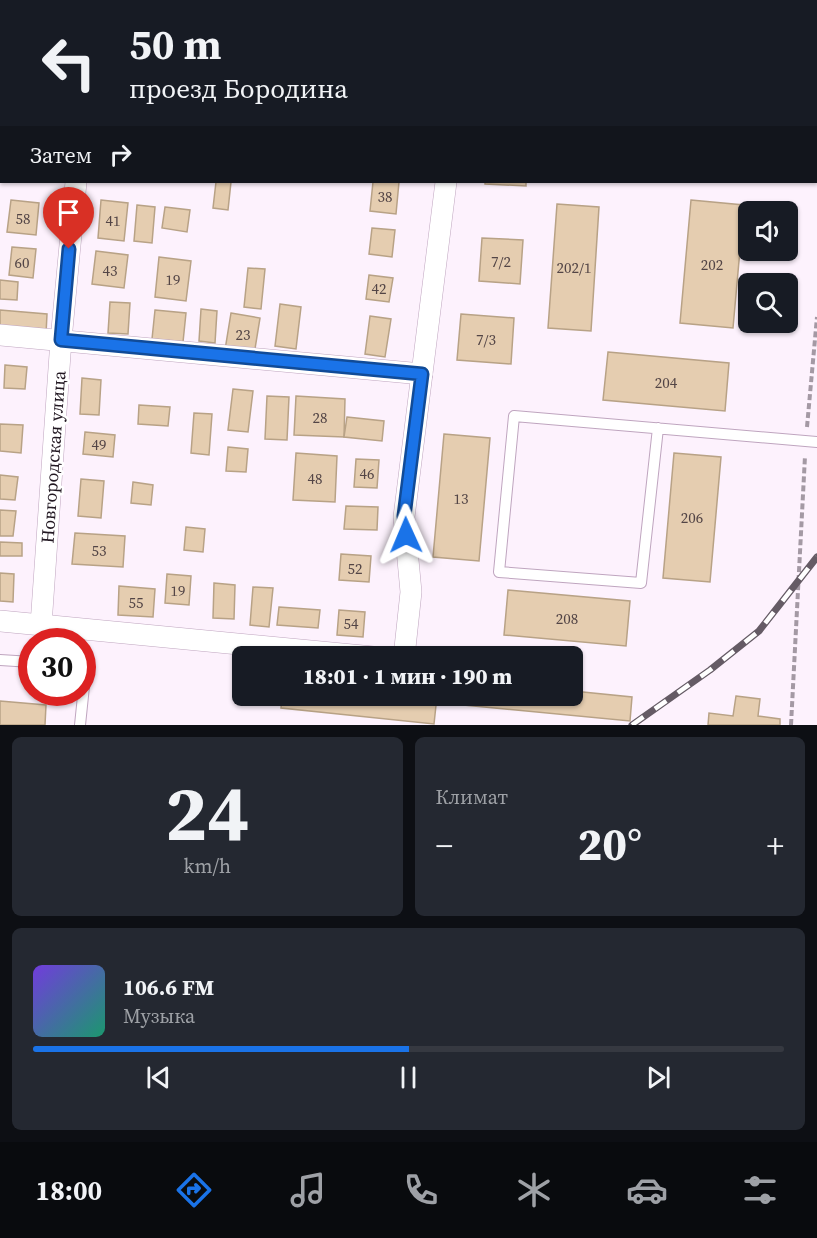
<!DOCTYPE html>
<html lang="ru">
<meta charset="utf-8">
<style>
:root{--surface:#171b24;--page:#242831;--text:#f1f3f6;--muted:#9ea1a6;--line:#363941;--accent:#1a73e8}
body{margin:0;font-family:"Source Serif 4",serif;background:var(--page);color:var(--text);height:100vh;display:flex;flex-direction:column;font-size:22px;white-space:nowrap}
*{box-sizing:border-box;margin:0}
p{font-size:20px;color:var(--muted)}
.icon{flex:none;width:33px;height:33px;fill:none;stroke:currentColor;stroke-width:2;stroke-linecap:round;stroke-linejoin:round}
.map{position:relative;height:725px;overflow:hidden}
.sheet{display:flex;flex-direction:column;gap:12px;padding:12px;background:#0d0f14;flex:1}
.sheet>*{flex:none}
.guide{position:absolute;left:0px;top:0px;width:818px;height:183px;box-shadow:0 2px 4px #0004;background:#171b24;color:var(--text);overflow:hidden}
.controls{position:absolute;left:738px;top:201px;display:grid;gap:12px}
.controls a{display:grid;place-items:center;width:60px;height:60px;border-radius:9px;background:var(--surface);box-shadow:0 2px 4px #0004;font-size:30px}
.speed{position:absolute;left:18px;top:628px;display:flex;gap:12px;font-size:30px;font-weight:700;text-align:center}
.speed>*{display:grid;place-content:center;width:78px;height:78px;border-radius:50%;background:var(--surface);box-shadow:0 2px 4px #0004;line-height:1}
.speed .limit{border:9px solid #d22;background:#fff;color:#111}
.pin{position:absolute;display:grid;place-items:center;width:51px;height:51px;color:#fff;margin:-62px -26px;border-radius:50% 50% 50% 0;rotate:-45deg;box-shadow:0 0 6px #0007}
.pin .icon{rotate:45deg}
.me{position:absolute;width:66px;margin:-33px;rotate:359deg;stroke-linejoin:round;filter:drop-shadow(0 0 4px #0008)}
.turn{display:flex;align-items:center;gap:21px;height:126px;padding:0 30px;font-size:27px}
.turn .icon{width:78px;height:78px;stroke-width:2.5}
.turn b{display:block;font-size:42px;line-height:51px}
.then{display:flex;align-items:center;height:57px;padding:0 30px;background:#0003;gap:12px;font-size:22px}
.big{font-size:45px;font-weight:800;line-height:1.1}
.sheet .tile{flex:1;display:flex;flex-direction:column;justify-content:center;gap:9px;min-width:0;padding:0 21px;border-radius:9px;background:var(--page)}
.sheet .dial{align-items:center;gap:0}
.dial b{font-size:78px;line-height:1}
.song{display:flex;align-items:center;gap:18px}
.cover{width:72px;height:72px;border-radius:9px;background:linear-gradient(135deg,hsl(260 70% 55%),hsl(160 70% 35%))}
.played{height:6px;border-radius:3px;background:linear-gradient(90deg,var(--accent) 50%,var(--line) 50%)}
.keys{display:flex;justify-content:space-around;direction:ltr}
.heat{display:flex;justify-content:space-between;align-items:center;font-size:33px;direction:ltr}
.sheet .tiles{flex:1;display:grid;gap:12px;grid-template-columns:1fr 1fr}
.tile:last-child{grid-column:span 2}
.trip{position:absolute;left:232px;top:646px;width:351px;height:60px;border-radius:9px;background:var(--surface);box-shadow:0 2px 4px #0004;font-weight:800;line-height:60px;text-align:center}
.menu{display:flex;height:96px;justify-content:space-around;align-items:center;background:#090b0e;color:var(--muted)}
.menu .icon{width:42px;height:42px}
.menu .selected{color:var(--accent)}
.menu b{font-size:27px;color:var(--text)}
.map>svg:first-child{display:block}
.building{fill:#e5cdb0;stroke:#b8a286;stroke-width:1.5}
.lines{fill:none;stroke-linecap:round;stroke-linejoin:round}
.lane-casing{stroke:#bfa5bf;stroke-width:12}
.street-casing{stroke:#bfa5bf;stroke-width:22}
.path{stroke:#a499a4;stroke-width:4;stroke-dasharray:6 3;stroke-linecap:butt}
.lane{stroke:#fff;stroke-width:10}
.street{stroke:#fff;stroke-width:21}
.rail-casing{stroke:#655b65;stroke-width:7}
.rail{stroke:#fff;stroke-width:4.5;stroke-dasharray:14;stroke-linecap:butt}
.route-casing{stroke:#114b97;stroke-width:15}
.route{stroke:#1a73e8;stroke-width:10}
.labels{text-anchor:middle;dominant-baseline:central;stroke-width:5;stroke-linejoin:round;paint-order:stroke}
.number-label{font-size:15px;fill:#534546}
.street-label{font-size:18px;fill:#221822;stroke:#fff}
</style>
<div class="map">
<svg width="817" height="725" viewBox="0 0 817 725">
<rect width="100%" height="100%" fill="#fdf2fd"/>
<g class="building">
<polygon points="120,0 161,0 119,2"/>
<polygon points="706,0 760,0 706,2"/>
<polygon points="216,182 231,182 228,210 213,208"/>
<polygon points="373,182 399,182 396,214 370,211"/>
<polygon points="485,182 526,182 526,186 485,184"/>
<polygon points="11,200 39,203 36,235 7,232"/>
<polygon points="101,200 128,203 124,241 98,238"/>
<polygon points="691,200 744,205 733,328 680,323"/>
<polygon points="557,204 599,207 591,331 548,328"/>
<polygon points="137,205 155,207 152,243 134,241"/>
<polygon points="165,207 190,210 187,232 162,228"/>
<polygon points="372,228 395,230 392,257 369,254"/>
<polygon points="482,238 523,240 520,284 479,281"/>
<polygon points="12,247 36,249 33,278 9,275"/>
<polygon points="96,251 128,255 124,288 92,284"/>
<polygon points="159,257 191,261 186,301 155,297"/>
<polygon points="248,268 265,269 261,309 244,307"/>
<polygon points="369,275 393,278 389,302 366,299"/>
<polygon points="0,280 18,282 17,300 0,299"/>
<polygon points="110,302 130,303 128,334 108,333"/>
<polygon points="280,304 301,307 296,349 275,346"/>
<polygon points="201,309 217,311 215,343 199,341"/>
<polygon points="0,310 47,314 46,334 0,330"/>
<polygon points="155,310 186,313 183,342 152,339"/>
<polygon points="231,313 260,318 254,355 225,350"/>
<polygon points="461,314 514,318 511,364 457,360"/>
<polygon points="370,316 391,319 385,357 365,354"/>
<polygon points="608,352 729,363 725,411 603,400"/>
<polygon points="5,365 27,367 25,389 4,388"/>
<polygon points="82,378 101,380 99,415 80,414"/>
<polygon points="233,389 253,391 248,432 228,430"/>
<polygon points="267,396 289,397 287,440 265,439"/>
<polygon points="296,396 345,399 344,437 294,435"/>
<polygon points="139,405 170,407 168,426 138,424"/>
<polygon points="194,413 212,414 209,455 191,453"/>
<polygon points="347,417 384,421 382,441 344,437"/>
<polygon points="0,424 23,425 21,453 0,451"/>
<polygon points="85,432 115,435 113,457 83,454"/>
<polygon points="444,434 490,438 479,561 433,557"/>
<polygon points="228,447 248,449 246,472 226,471"/>
<polygon points="296,453 337,456 335,502 293,500"/>
<polygon points="674,453 721,457 710,582 663,578"/>
<polygon points="356,459 379,460 377,488 354,487"/>
<polygon points="0,475 18,477 15,500 0,499"/>
<polygon points="81,479 104,481 101,518 78,516"/>
<polygon points="133,482 153,485 151,505 131,503"/>
<polygon points="346,506 378,507 377,530 344,529"/>
<polygon points="0,510 16,511 13,536 0,536"/>
<polygon points="186,527 205,529 203,552 184,550"/>
<polygon points="75,533 125,536 123,567 72,564"/>
<polygon points="0,542 22,543 22,556 0,556"/>
<polygon points="341,554 371,556 369,582 339,580"/>
<polygon points="0,573 14,574 13,602 0,601"/>
<polygon points="167,574 191,576 189,605 165,603"/>
<polygon points="214,583 235,585 234,619 213,618"/>
<polygon points="119,586 155,589 153,617 118,615"/>
<polygon points="253,587 273,588 269,627 250,625"/>
<polygon points="508,590 630,601 626,646 504,635"/>
<polygon points="279,607 320,610 318,628 277,625"/>
<polygon points="339,610 365,612 363,637 337,635"/>
<polygon points="573,691 632,697 630,721 464,705 465,696 573,696"/>
<polygon points="282,696 437,696 434,724 281,708"/>
<polygon points="736,696 760,699 758,716 780,719 780,725 708,725 709,713 733,716"/>
<polygon points="0,701 46,705 45,725 0,725"/>
</g>
<g class="lines">
<defs>
<g id="lane">
<polyline points="658,428 641,583 499,572 514,416 817,442"/>
<polyline points="0,660 32,662"/>
<polyline points="80,725 86,667 82,667"/>
</g>
<g id="street">
<polyline points="93,2 94,0"/>
<polyline points="459,2 459,0"/>
<polyline points="0,64 2,65"/>
<polyline points="0,335 422,374"/>
<polyline points="0,621 373,657"/>
<polyline points="41,625 61,340 76,182"/>
<polyline points="404,657 411,592 404,517 446,182"/>
</g>
</defs>
<use href="#lane" class="lane-casing"/>
<use href="#street" class="street-casing"/>
<g class="path">
<polyline points="807,427 817,317"/>
<polyline points="791,725 805,456"/>
</g>
<use href="#lane" class="lane"/>
<use href="#street" class="street"/>
<defs>
<polyline id="rail" points="632,725 710,670 759,631 817,557"/>
</defs>
<use href="#rail" class="rail-casing"/>
<use href="#rail" class="rail"/>
</g>
<g class="lines">
<defs>
<polyline id="route" points="69,249 61,340 422,374 404,516 406,535"/>
</defs>
<use href="#route" class="route-casing"/>
<use href="#route" class="route"/>
</g>
<g class="labels">
<g class="number-label">
<text x="385" y="196">38</text>
<text x="23" y="218">58</text>
<text x="113" y="220">41</text>
<text x="501" y="261">7/2</text>
<text x="22" y="262">60</text>
<text x="712" y="264">202</text>
<text x="574" y="267">202/1</text>
<text x="110" y="270">43</text>
<text x="173" y="279">19</text>
<text x="379" y="288">42</text>
<text x="243" y="334">23</text>
<text x="486" y="339">7/3</text>
<text x="666" y="382">204</text>
<text x="320" y="417">28</text>
<text x="99" y="444">49</text>
<text x="367" y="473">46</text>
<text x="315" y="478">48</text>
<text x="461" y="498">13</text>
<text x="692" y="517">206</text>
<text x="99" y="550">53</text>
<text x="355" y="568">52</text>
<text x="178" y="590">19</text>
<text x="136" y="602">55</text>
<text x="567" y="618">208</text>
<text x="351" y="623">54</text>
</g>
<g class="street-label">
<text transform="translate(53 457) rotate(-86)">Новгородская улица</text>
</g>
</g>
</svg>
<div class="controls">
<a><svg class="icon" aria-label="sound" viewBox="0 0 24 24"><path d="M4 9h4l5-4v14l-5-4H4zM17 9q2 3 0 6"/></svg></a>
<a><svg class="icon" aria-label="search" viewBox="0 0 24 24"><circle cx="10" cy="10" r="6"/><path d="M15 15l6 6"/></svg></a>
</div>
<div class="speed"><div class="limit">30</div></div>
<div class="pin" style="left:69px;top:249px;background:#d93025"><svg class="icon" aria-label="arrive" viewBox="0 0 24 24"><path d="M6 21V4h12l-3 4 3 4H6"/></svg></div>
<svg class="me" style="left:406px;top:535px" viewBox="-20 -20 40 40"><path d="M0-17L14 15 0 8-14 15z" fill="#1a73e8" stroke="#fff" stroke-width="4"/></svg>
<div class="trip">18:01 · 1 мин · 190 m</div>
<div class="guide">
<div class="turn"><svg class="icon" aria-label="left" viewBox="0 0 24 24"><path d="M17 20v-9H6M10 6l-5 5 5 5"/></svg><div><b>50 m</b>проезд Бородина</div></div>
<div class="then">Затем<svg class="icon" aria-label="right" viewBox="0 0 24 24"><path d="M7 20v-9h11M14 6l5 5-5 5"/></svg></div>
</div>
</div>
<section class="sheet">
<div class="tiles">
<div class="tile dial"><b>24</b><p>km/h</p></div>
<div class="tile"><p>Климат</p>
<div class="heat"><a>−</a><b class="big">20°</b><a>+</a></div>
</div>
<div class="tile">
<div class="song"><i class="cover"></i><div><b>106.6 FM</b><p>Музыка</p></div></div>
<div class="played"></div>
<div class="keys"><svg class="icon" aria-label="previous" viewBox="0 0 24 24"><path d="M18 5L8 12l10 7zM5 5v14"/></svg><svg class="icon" aria-label="pause" viewBox="0 0 24 24"><path d="M8 5v14M16 5v14"/></svg><svg class="icon" aria-label="next" viewBox="0 0 24 24"><path d="M6 5l10 7-10 7zM19 5v14"/></svg></div>
</div>
</div>
</section>
<nav class="menu">
<b>18:00</b>
<svg class="icon selected" aria-label="directions" viewBox="0 0 24 24"><path d="M12 3l9 9-9 9-9-9zM9 14v-3h6M13 9l2 2-2 2"/></svg>
<svg class="icon" aria-label="music" viewBox="0 0 24 24"><path d="M9 18V5l10-2v13"/><circle cx="6" cy="18" r="3"/><circle cx="16" cy="16" r="3"/></svg>
<svg class="icon" aria-label="phone" viewBox="0 0 24 24"><path d="M5 4h4l2 5-3 2q2 4 5 5l2-3 5 2v4C11 20 4 13 5 4z"/></svg>
<svg class="icon" aria-label="climate" viewBox="0 0 24 24"><path d="M12 3v18M4 7l16 10M4 17L20 7"/></svg>
<svg class="icon" aria-label="car" viewBox="0 0 24 24"><path d="M5 17H2v-5l4-1 3-4h7l3 4 3 1v5h-3M9 17h6M6 11h13"/><circle cx="7" cy="17" r="2"/><circle cx="17" cy="17" r="2"/></svg>
<svg class="icon" aria-label="filters" viewBox="0 0 24 24"><path d="M4 7h16M4 17h16"/><circle cx="9" cy="7" r="2"/><circle cx="15" cy="17" r="2"/></svg>
</nav>
